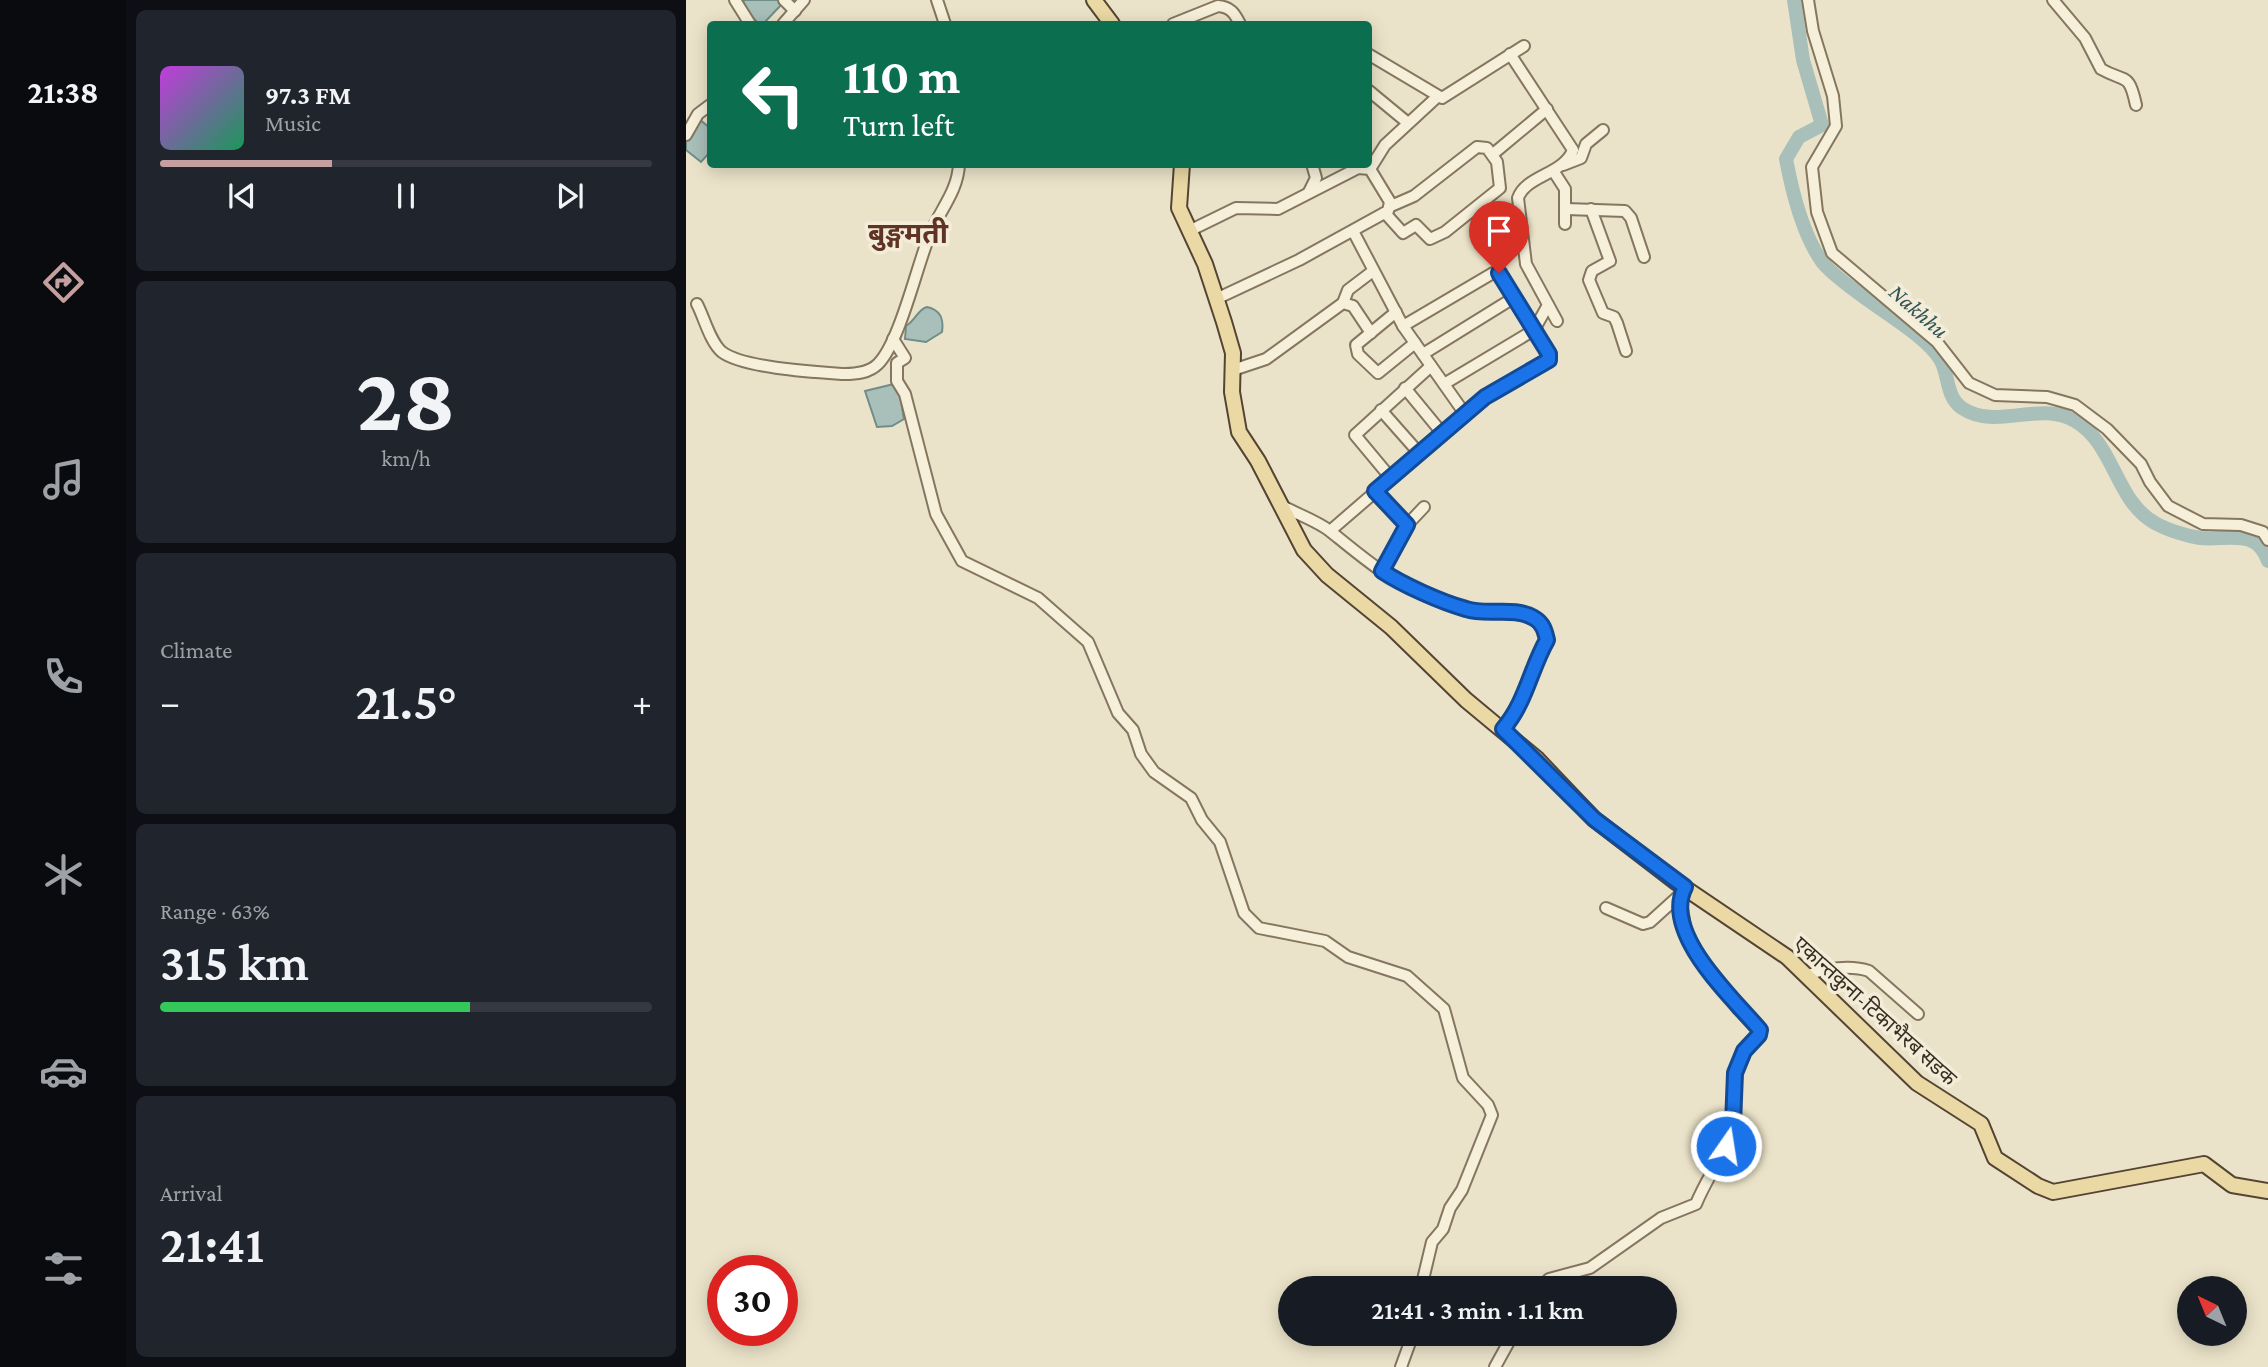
<!DOCTYPE html>
<meta charset="utf-8">
<style>
:root{--surface:#171b24;--page:#20242c;--text:#f1f3f6;--muted:#9ea1a6;--line:#363941;--accent:#c59f9f}
body{margin:0;font-family:"Crimson Pro","Noto Sans Devanagari",serif;background:var(--page);color:var(--text);height:100vh;display:flex;flex-direction:column;font-size:26px;white-space:nowrap}
*{box-sizing:border-box;margin:0}
p{font-size:23px;color:var(--muted)}
.icon{flex:none;width:38px;height:38px;fill:none;stroke:currentColor;stroke-width:2;stroke-linecap:round;stroke-linejoin:round}
.map{position:relative;flex:1;overflow:hidden}
.sheet{display:flex;flex-direction:column;gap:10px;padding:10px;background:#0d0f14;width:560px}
.sheet>*{flex:none}
.banner{position:absolute;left:21px;top:21px;width:665px;height:147px;border-radius:7px;box-shadow:0 4px 18px #0003;background:#0b6e4f;color:#fff;overflow:hidden}
.needle{width:46px;rotate:317deg}
.fabs{position:absolute;left:1491px;top:1276px;display:grid;gap:14px}
.fabs a{display:grid;place-items:center;width:70px;height:70px;border-radius:50%;background:var(--surface);box-shadow:0 4px 18px #0003;font-size:35px}
.speed{position:absolute;left:21px;top:1255px;display:flex;gap:14px;font-size:35px;font-weight:700;text-align:center}
.speed>*{display:grid;place-content:center;width:91px;height:91px;border-radius:50%;background:var(--surface);box-shadow:0 4px 18px #0003;line-height:1}
.speed .limit{border:10px solid #d22;background:#fff;color:#111}
.pin{position:absolute;display:grid;place-items:center;width:60px;height:60px;color:#fff;margin:-72px -30px;border-radius:50% 50% 50% 0;rotate:-45deg;box-shadow:0 0 7px #0007}
.pin .icon{rotate:45deg}
.me{position:absolute;width:77px;margin:-38px;rotate:13deg;stroke-linejoin:round;filter:drop-shadow(0 0 5px #0008)}
.turn{display:flex;align-items:center;gap:24px;height:147px;padding:0 21px;font-size:32px}
.turn .icon{width:91px;height:91px;stroke-width:2.5}
.turn b{display:block;font-size:49px;line-height:60px}
.big{font-size:52px;font-weight:600;line-height:1.1}
.sheet .tile{flex:1;display:flex;flex-direction:column;justify-content:center;gap:10px;min-width:0;padding:0 24px;border-radius:10px;background:var(--page)}
.sheet .dial{align-items:center;gap:0}
.dial b{font-size:91px;line-height:1}
.song{display:flex;align-items:center;gap:21px}
.cover{width:84px;height:84px;border-radius:10px;background:linear-gradient(135deg,hsl(290 70% 55%),hsl(150 70% 35%))}
.played{height:7px;border-radius:4px;background:linear-gradient(90deg,var(--accent) 35%,var(--line) 35%)}
.keys{display:flex;justify-content:space-around;direction:ltr}
.heat{display:flex;justify-content:space-between;align-items:center;font-size:38px;direction:ltr}
.charge{height:10px;border-radius:5px;background:linear-gradient(90deg,#34c759 63%,var(--line) 0)}
.trip{position:absolute;left:592px;top:1276px;width:399px;height:70px;border-radius:35px;background:var(--surface);box-shadow:0 4px 18px #0003;font-weight:600;line-height:70px;text-align:center}
main{display:flex;flex:1;min-height:0}
.tab-bar{display:flex;flex-direction:column;width:126px;justify-content:space-around;align-items:center;background:#090b0e;color:var(--muted)}
.tab-bar .icon{width:49px;height:49px}
.tab-bar .active{color:var(--accent)}
.tab-bar b{font-size:32px;color:var(--text)}
.map>svg:first-child{display:block}
.water{fill:#a9bfba;stroke:#708d88;stroke-width:2}
.lines{fill:none;stroke-linecap:round;stroke-linejoin:round}
.river{stroke:#a9bfba;stroke-width:14}
.minor-casing{stroke:#85765f;stroke-width:14}
.major-casing{stroke:#544433;stroke-width:18}
.minor{stroke:#f6f0db;stroke-width:10}
.major{stroke:#ead8a5;stroke-width:14}
.route-casing{stroke:#114b97;stroke-width:18}
.route{stroke:#1a73e8;stroke-width:12}
.labels{text-anchor:middle;dominant-baseline:central;stroke-width:7;stroke-linejoin:round;paint-order:stroke}
.street-label{font-size:21px;fill:#372d21;stroke:#f3ecd8}
.water-label{font-size:23px;font-style:italic;fill:#325555;stroke:#f3ecd8}
.district-label{font-size:28px;font-weight:bold;fill:#603425;stroke:#f3ecd8}
</style>
<main>
<nav class="tab-bar">
<b>21:38</b>
<svg class="icon active" aria-label="directions" viewBox="0 0 24 24"><path d="M12 3l9 9-9 9-9-9zM9 14v-3h6M13 9l2 2-2 2"/></svg>
<svg class="icon" aria-label="music" viewBox="0 0 24 24"><path d="M9 18V5l10-2v13"/><circle cx="6" cy="18" r="3"/><circle cx="16" cy="16" r="3"/></svg>
<svg class="icon" aria-label="phone" viewBox="0 0 24 24"><path d="M5 4h4l2 5-3 2q2 4 5 5l2-3 5 2v4C11 20 4 13 5 4z"/></svg>
<svg class="icon" aria-label="climate" viewBox="0 0 24 24"><path d="M12 3v18M4 7l16 10M4 17L20 7"/></svg>
<svg class="icon" aria-label="car" viewBox="0 0 24 24"><path d="M5 17H2v-5l4-1 3-4h7l3 4 3 1v5h-3M9 17h6M6 11h13"/><circle cx="7" cy="17" r="2"/><circle cx="17" cy="17" r="2"/></svg>
<svg class="icon" aria-label="filters" viewBox="0 0 24 24"><path d="M4 7h16M4 17h16"/><circle cx="9" cy="7" r="2"/><circle cx="15" cy="17" r="2"/></svg>
</nav>
<section class="sheet">
<div class="tile">
<div class="song"><i class="cover"></i><div><b>97.3 FM</b><p>Music</p></div></div>
<div class="played"></div>
<div class="keys"><svg class="icon" aria-label="previous" viewBox="0 0 24 24"><path d="M18 5L8 12l10 7zM5 5v14"/></svg><svg class="icon" aria-label="pause" viewBox="0 0 24 24"><path d="M8 5v14M16 5v14"/></svg><svg class="icon" aria-label="next" viewBox="0 0 24 24"><path d="M6 5l10 7-10 7zM19 5v14"/></svg></div>
</div>
<div class="tile dial"><b>28</b><p>km/h</p></div>
<div class="tile"><p>Climate</p>
<div class="heat"><a>−</a><b class="big">21.5°</b><a>+</a></div>
</div>
<div class="tile"><p>Range · 63%</p><b class="big">315 km</b><div class="charge"></div></div>
<div class="tile"><p>Arrival</p><b class="big">21:41</b></div>
</section>
<div class="map">
<svg width="1582" height="1367" viewBox="0 0 1582 1367">
<rect width="100%" height="100%" fill="#ebe3c9"/>
<g class="water">
<polygon points="58,0 94,0 96,4 77,24 73,24 56,7"/>
<polygon points="13,119 24,128 24,152 15,162 0,150 0,136"/>
<path d="M241,307C255,310 258,319 256,332L240,342L219,339L220,326C229,321 232,309 241,307Z"/>
<polygon points="212,383 218,419 206,426 191,427 179,391"/>
</g>
<g class="lines">
<path class="river" d="M1108,0L1117,60L1136,125L1113,137L1100,159C1106,191 1117,236 1137,263C1148,276 1168,290 1182,300C1202,315 1243,339 1255,361C1263,376 1260,397 1276,408C1310,431 1353,400 1389,421C1429,444 1429,501 1469,523C1481,530 1501,536 1514,538C1541,541 1570,527 1582,561"/>
<defs>
<g id="minor">
<polyline points="49,0 64,24"/>
<polyline points="98,0 109,11"/>
<polyline points="251,0 259,24"/>
<polyline points="1122,0 1127,31 1147,96 1150,126 1126,167 1131,212 1146,253 1251,342 1283,383 1309,395 1361,397 1389,405 1421,429 1455,464 1464,482 1482,506 1517,524 1555,525 1577,532 1582,540"/>
<path d="M1367,0L1399,38L1415,69C1440,83 1443,72 1450,105"/>
<polyline points="97,24 118,0"/>
<path d="M487,24L532,6C545,7 549,14 554,24"/>
<polyline points="682,54 756,98 838,46"/>
<path d="M824,54L887,150C877,175 840,175 832,198L840,264L871,321"/>
<polyline points="682,90 722,123"/>
<polyline points="0,135 12,114 24,105"/>
<polyline points="807,154 861,109"/>
<polyline points="877,165 895,158 900,144 917,130"/>
<polyline points="684,169 699,145 751,97"/>
<polyline points="868,172 879,189 879,224"/>
<polyline points="623,192 630,178 626,164"/>
<polyline points="880,209 939,211 945,218 958,257"/>
<polyline points="905,209 924,261 906,271 903,280 917,313 928,317 931,323 940,351"/>
<polyline points="699,213 717,233 730,225 744,239 759,232 814,188 811,162 801,148 791,147 728,196 705,206"/>
<polyline points="503,231 550,208 592,209 672,168 684,169 704,202 702,211 613,260 530,299"/>
<polyline points="667,231 717,326 779,414"/>
<polyline points="657,303 662,290 687,271"/>
<path d="M11,304C18,317 24,342 36,352C57,368 129,372 158,374C170,374 183,373 192,364C214,342 231,265 244,234C254,210 272,191 273,164"/>
<polyline points="710,312 670,345 672,354 692,373 729,343"/>
<polyline points="207,339 219,358 211,363 211,381 219,394 250,514 276,561 352,598 402,642 432,713 447,730 455,754 468,772 505,798 516,820 534,842 558,913 573,928 639,941 662,957 721,976 758,1009 777,1078 802,1105 806,1115 776,1190 764,1208 757,1229 746,1242 735,1288"/>
<polyline points="737,354 829,297"/>
<polyline points="547,370 580,359 657,303 667,306 685,333"/>
<polyline points="758,384 848,330 862,305"/>
<polyline points="719,388 756,433"/>
<polyline points="695,410 733,453"/>
<polyline points="704,477 669,435 745,366"/>
<polyline points="689,491 721,525"/>
<path d="M596,506C611,514 631,521 644,531C665,548 686,566 709,580C729,591 753,598 774,607C805,620 851,596 861,640C844,670 840,702 816,729"/>
<polyline points="644,531 799,397 863,360 863,354 813,273 807,273 717,326"/>
<polyline points="696,571 721,525 738,507"/>
<polyline points="920,908 957,924 964,922 996,893"/>
<path d="M1123,975C1138,968 1166,965 1183,971L1232,1014"/>
<path d="M854,1288L863,1279L904,1268L975,1218L1010,1204C1021,1177 1040,1153 1047,1125C1051,1108 1044,1088 1049,1071C1054,1054 1071,1042 1074,1030L1052,1009L1002,942L994,898"/>
<polyline points="715,1367 727,1334"/>
<polyline points="809,1367 825,1338 833,1334"/>
</g>
<g id="major">
<polyline points="408,0 426,24"/>
<polyline points="496,164 493,208 519,264 538,322 547,353 546,392 553,432 572,461 618,550 641,575 705,627 780,700 851,759 908,819 990,882 1101,957 1231,1083 1295,1124 1309,1158 1352,1186 1367,1192 1518,1164 1546,1185 1582,1191"/>
</g>
</defs>
<use href="#minor" class="minor-casing"/>
<use href="#major" class="major-casing"/>
<use href="#minor" class="minor"/>
<use href="#major" class="major"/>
</g>
<g class="lines">
<defs>
<path id="route" d="M813,273L863,354V360L799,397L689,491L721,525L696,571C717,585 755,602 780,609C801,616 828,606 848,618C857,623 859,631 861,640C844,670 840,702 817,729L908,819L999,887C975,933 1047,998 1074,1030L1073,1035L1058,1051L1049,1073L1047,1124L1040,1146"/>
</defs>
<use href="#route" class="route-casing"/>
<use href="#route" class="route"/>
</g>
<g class="labels">
<g class="street-label">
<text transform="translate(1189 1011) rotate(42)">एकान्तकुना-टिकाभैरब सडक</text>
</g>
<g class="water-label">
<text transform="translate(1233 311) rotate(41)">Nakhhu</text>
</g>
<g class="district-label">
<text x="222" y="233">बुङ्गमती</text>
</g>
</g>
</svg>
<div class="fabs">
<a><svg class="needle" viewBox="-14 -14 28 28"><path d="M0-13l5 13h-10z" fill="#e53935"/><path d="M0 13l5-13h-10z" fill="#9ea1a6"/></svg></a>
</div>
<div class="speed"><div class="limit">30</div></div>
<div class="pin" style="left:813px;top:273px;background:#d93025"><svg class="icon" aria-label="arrive" viewBox="0 0 24 24"><path d="M6 21V4h12l-3 4 3 4H6"/></svg></div>
<svg class="me" style="left:1040px;top:1146px" viewBox="-20 -20 40 40"><circle r="17" fill="#1a73e8" stroke="#fff" stroke-width="3"/><path d="M0-11L8 9 0 5-8 9z" fill="#fff"/></svg>
<div class="trip">21:41 · 3 min · 1.1 km</div>
<div class="banner">
<div class="turn"><svg class="icon" aria-label="left" viewBox="0 0 24 24"><path d="M17 20v-9H6M10 6l-5 5 5 5"/></svg><div><b>110 m</b>Turn left</div></div>
</div>
</div>
</main>
